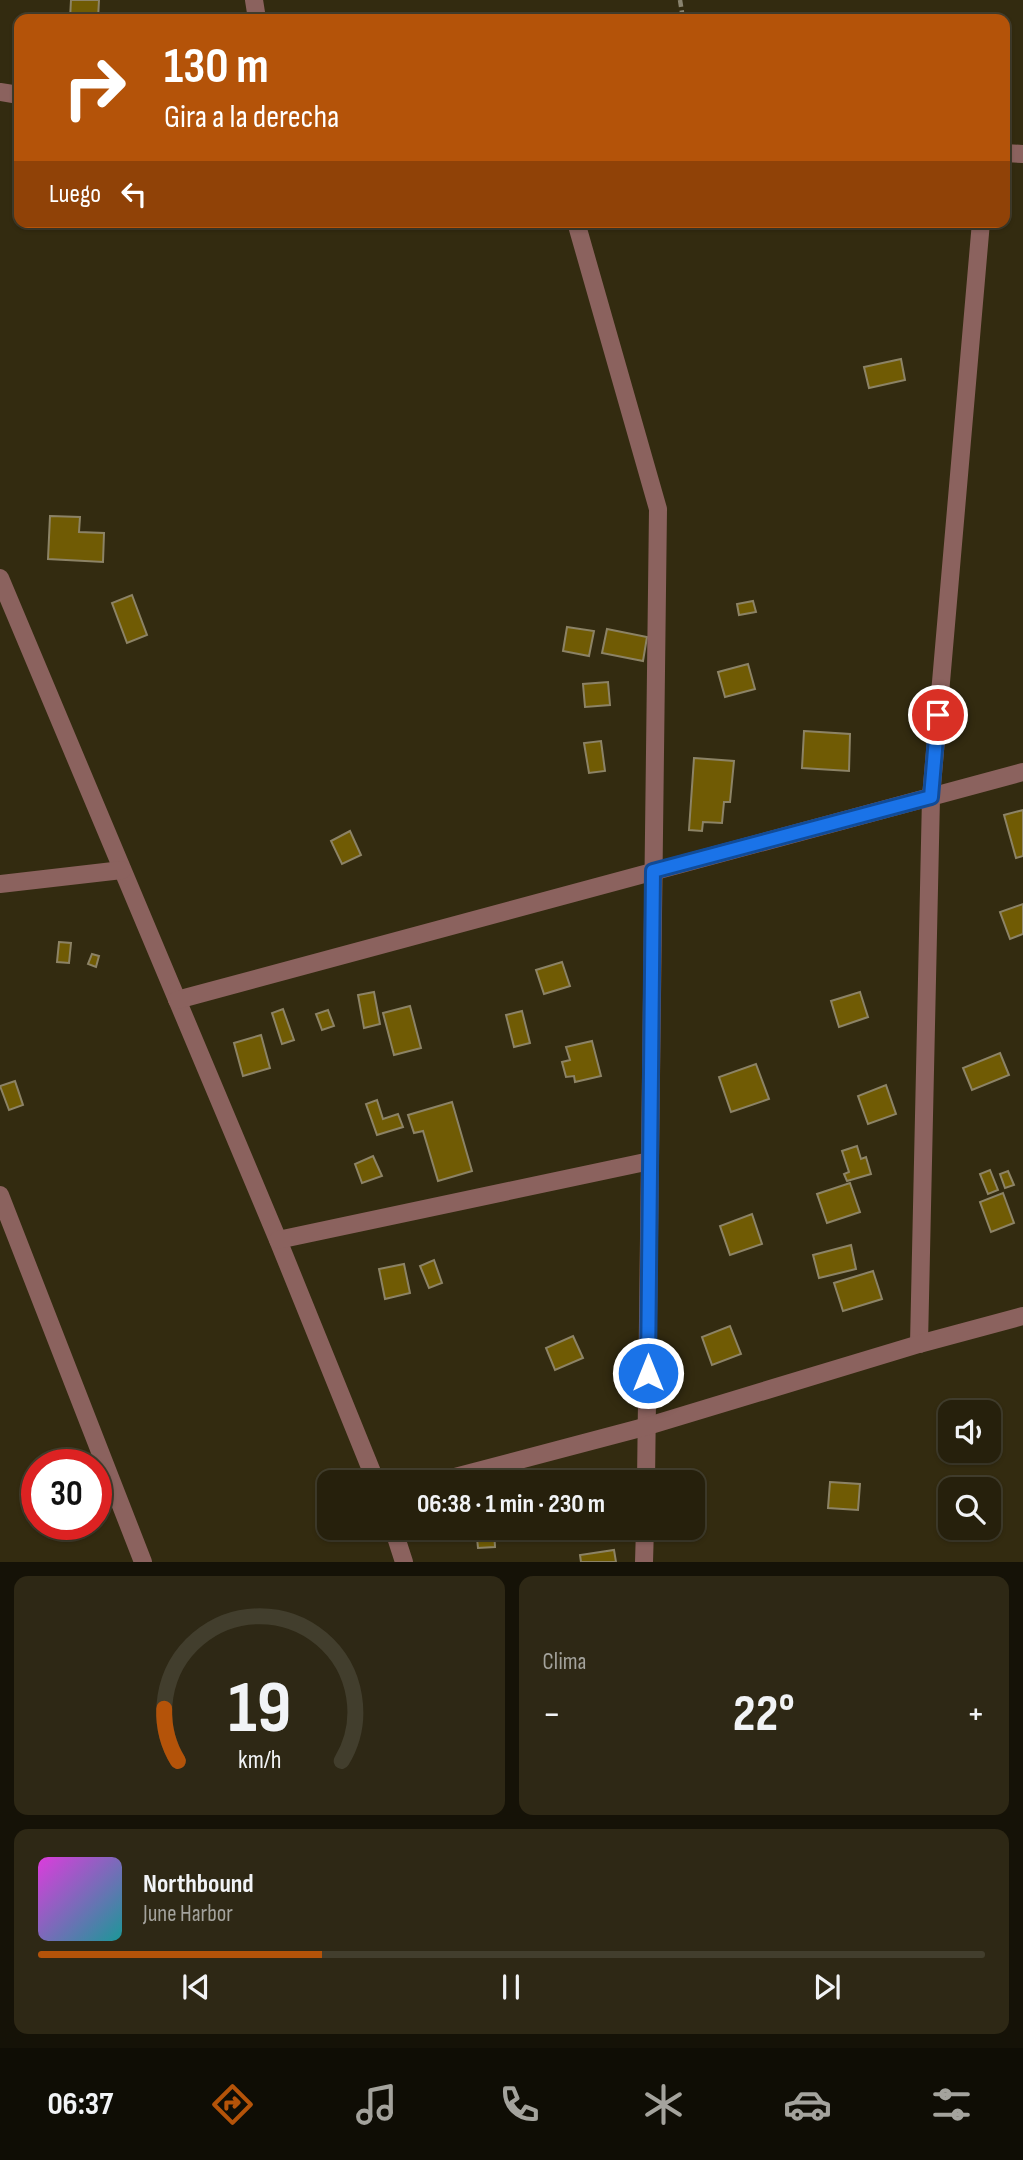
<!DOCTYPE html>
<html lang="es">
<meta charset="utf-8">
<style>
:root{--surface:#26200c;--page:#2e2815;--text:#f1f3f6;--muted:#a4a39d;--line:#423e2d;--accent:#b45309}
body{margin:0;font-family:"Sofia Sans Condensed",sans-serif;background:var(--page);color:var(--text);height:100vh;display:flex;flex-direction:column;font-size:26px;white-space:nowrap}
*{box-sizing:border-box;margin:0}
p{font-size:23px;color:var(--muted)}
.icon{flex:none;width:38px;height:38px;fill:none;stroke:currentColor;stroke-width:2;stroke-linecap:round;stroke-linejoin:round}
.map{position:relative;height:1562px;overflow:hidden}
.panel{display:flex;flex-direction:column;gap:14px;padding:14px;background:#151207;flex:1}
.panel>*{flex:none}
.guide{position:absolute;left:14px;top:14px;width:996px;height:214px;border-radius:14px;box-shadow:0 2px 5px #0004,0 0 0 2px var(--line);background:#b45309;color:#fff;overflow:hidden}
.controls{position:absolute;left:938px;top:1400px;display:grid;gap:14px}
.controls a{display:grid;place-items:center;width:63px;height:63px;border-radius:14px;background:var(--surface);box-shadow:0 2px 5px #0004,0 0 0 2px var(--line);font-size:35px}
.speed{position:absolute;left:21px;top:1449px;display:flex;gap:14px;font-size:35px;font-weight:700;text-align:center}
.speed>*{display:grid;place-content:center;width:91px;height:91px;border-radius:50%;background:var(--surface);box-shadow:0 2px 5px #0004,0 0 0 2px var(--line);line-height:1}
.speed .limit{border:10px solid #d22;background:#fff;color:#111}
.pin{position:absolute;display:grid;place-items:center;width:60px;height:60px;color:#fff;margin:-30px;border:4px solid #fff;border-radius:50%;box-shadow:0 2px 7px #0007}
.me{position:absolute;width:77px;margin:-38px;rotate:0deg;stroke-linejoin:round;filter:drop-shadow(0 0 5px #0008)}
.turn{display:flex;align-items:center;gap:24px;height:147px;padding:0 35px;font-size:32px}
.turn .icon{width:91px;height:91px;stroke-width:2.5}
.turn b{display:block;font-size:49px;line-height:60px}
.then{display:flex;align-items:center;height:66px;padding:0 35px;background:#0003;gap:14px;font-size:26px}
.big{font-size:52px;font-weight:700;line-height:1.1}
.panel .card{flex:1;display:flex;flex-direction:column;justify-content:center;gap:10px;min-width:0;padding:0 24px;border-radius:14px;background:var(--page)}
.panel .dial{align-items:center;gap:0}
.dial svg{height:182px;overflow:visible;fill:none;stroke:var(--line);stroke-width:7;stroke-linecap:round;text-anchor:middle}
.dial text{fill:var(--text);stroke:none}
.song{display:flex;align-items:center;gap:21px}
.cover{width:84px;height:84px;border-radius:10px;background:linear-gradient(135deg,hsl(300 70% 55%),hsl(180 70% 35%))}
.played{height:7px;border-radius:4px;background:linear-gradient(90deg,var(--accent) 30%,var(--line) 30%)}
.keys{display:flex;justify-content:space-around;direction:ltr}
.heat{display:flex;justify-content:space-between;align-items:center;font-size:38px;direction:ltr}
.panel .tiles{flex:1;display:grid;gap:14px;grid-template-columns:1fr 1fr}
.card:last-child{grid-column:span 2}
.trip{position:absolute;left:317px;top:1470px;width:388px;height:70px;border-radius:14px;background:var(--surface);box-shadow:0 2px 5px #0004,0 0 0 2px var(--line);font-weight:700;line-height:70px;text-align:center}
.tabs{display:flex;height:112px;justify-content:space-around;align-items:center;background:#0f0d05;color:var(--muted)}
.tabs .icon{width:49px;height:49px}
.tabs .current{color:var(--accent)}
.tabs b{font-size:32px;color:var(--text)}
.map>svg:first-child{display:block}
.building{fill:#705b04;stroke:#8c8366;stroke-width:2}
.lines{fill:none;stroke-linecap:round;stroke-linejoin:round}
.path{stroke:#89836e;stroke-width:4.5;stroke-dasharray:7 3.5;stroke-linecap:butt}
.minor{stroke:#8b625e;stroke-width:18}
.route-casing{stroke:#114b97;stroke-width:18}
.route{stroke:#1a73e8;stroke-width:12}
</style>
<div class="map">
<svg width="1023" height="1562" viewBox="0 0 1023 1562">
<rect width="100%" height="100%" fill="#332b10"/>
<g class="building">
<polygon points="71,0 99,0 98,19 70,19"/>
<polygon points="901,359 905,380 869,388 864,367"/>
<polygon points="50,516 80,517 79,532 104,533 103,562 48,559"/>
<polygon points="132,595 147,635 127,643 112,603"/>
<polygon points="753,601 756,612 739,615 737,604"/>
<polygon points="567,627 594,631 589,656 563,651"/>
<polygon points="607,629 647,637 643,661 602,653"/>
<polygon points="748,664 755,689 725,697 718,672"/>
<polygon points="608,682 610,705 585,707 583,684"/>
<polygon points="804,731 850,734 849,771 802,768"/>
<polygon points="601,741 605,771 589,773 584,743"/>
<polygon points="694,758 734,761 730,802 724,802 722,823 703,822 702,831 689,830"/>
<polygon points="1023,810 1023,856 1016,858 1004,815"/>
<polygon points="350,831 361,855 342,864 331,841"/>
<polygon points="1023,904 1023,934 1010,939 1000,912"/>
<polygon points="59,942 71,943 69,963 57,962"/>
<polygon points="92,954 99,956 96,967 88,964"/>
<polygon points="562,962 570,986 544,994 536,970"/>
<polygon points="374,992 380,1024 364,1028 358,995"/>
<polygon points="860,992 868,1017 839,1027 831,1001"/>
<polygon points="410,1006 421,1048 394,1055 383,1013"/>
<polygon points="283,1009 294,1040 282,1044 272,1013"/>
<polygon points="328,1010 334,1026 322,1030 316,1014"/>
<polygon points="522,1011 530,1043 514,1047 506,1015"/>
<polygon points="261,1035 270,1068 243,1076 234,1043"/>
<polygon points="592,1041 601,1076 575,1082 574,1076 566,1077 562,1062 570,1060 566,1047"/>
<polygon points="1000,1053 1009,1075 972,1090 963,1068"/>
<polygon points="756,1064 769,1099 731,1112 719,1077"/>
<polygon points="15,1081 23,1105 9,1110 0,1086"/>
<polygon points="886,1085 896,1114 868,1124 858,1096"/>
<polygon points="377,1100 383,1119 398,1114 403,1127 377,1135 366,1104"/>
<polygon points="452,1102 472,1171 438,1181 423,1131 414,1133 408,1115"/>
<polygon points="857,1146 861,1159 866,1157 871,1174 847,1181 844,1174 849,1172 842,1151"/>
<polygon points="373,1156 382,1176 362,1183 355,1164"/>
<polygon points="990,1170 998,1190 988,1194 980,1174"/>
<polygon points="1008,1171 1014,1185 1005,1188 1000,1174"/>
<polygon points="850,1183 860,1212 827,1223 817,1194"/>
<polygon points="1003,1193 1014,1223 991,1232 980,1202"/>
<polygon points="752,1214 762,1244 730,1255 720,1226"/>
<polygon points="851,1245 856,1269 819,1278 813,1255"/>
<polygon points="434,1260 442,1283 429,1288 420,1266"/>
<polygon points="404,1264 410,1293 385,1299 379,1269"/>
<polygon points="873,1271 882,1299 843,1311 834,1283"/>
<polygon points="730,1326 741,1354 712,1365 702,1337"/>
<polygon points="573,1336 583,1358 555,1370 546,1348"/>
<polygon points="830,1482 860,1484 858,1510 828,1508"/>
<polygon points="476,1528 494,1528 495,1547 478,1548"/>
<polygon points="614,1550 616,1562 581,1562 580,1555"/>
</g>
<g class="lines">
<polyline class="path" points="680,0 683,19"/>
<g class="minor">
<polyline points="254,0 257,19"/>
<polyline points="0,92 19,95"/>
<polyline points="1004,153 1023,154"/>
<polyline points="576,222 658,509 646,1482"/>
<polyline points="0,578 278,1240 376,1482"/>
<polyline points="0,884 122,870"/>
<polyline points="177,1000 1023,772"/>
<polyline points="0,1195 143,1562"/>
<polyline points="278,1240 650,1161"/>
<polyline points="919,1344 931,797 981,222"/>
<polyline points="436,1482 648,1426 919,1344 1023,1316"/>
<polyline points="393,1528 404,1562"/>
<polyline points="644,1562 645,1528"/>
</g>
</g>
<g class="lines">
<defs>
<polyline id="route" points="648,1373 653,871 931,797 938,715"/>
</defs>
<use href="#route" class="route-casing"/>
<use href="#route" class="route"/>
</g>
</svg>
<div class="controls">
<a><svg class="icon" aria-label="sound" viewBox="0 0 24 24"><path d="M4 9h4l5-4v14l-5-4H4zM17 9q2 3 0 6"/></svg></a>
<a><svg class="icon" aria-label="search" viewBox="0 0 24 24"><circle cx="10" cy="10" r="6"/><path d="M15 15l6 6"/></svg></a>
</div>
<div class="speed"><div class="limit">30</div></div>
<div class="pin" style="left:938px;top:715px;background:#d93025"><svg class="icon" aria-label="arrive" viewBox="0 0 24 24"><path d="M6 21V4h12l-3 4 3 4H6"/></svg></div>
<svg class="me" style="left:648px;top:1373px" viewBox="-20 -20 40 40"><circle r="17" fill="#1a73e8" stroke="#fff" stroke-width="3"/><path d="M0-11L8 9 0 5-8 9z" fill="#fff"/></svg>
<div class="trip">06:38 · 1 min · 230 m</div>
<div class="guide">
<div class="turn"><svg class="icon" aria-label="right" viewBox="0 0 24 24"><path d="M7 20v-9h11M14 6l5 5-5 5"/></svg><div><b>130 m</b>Gira a la derecha</div></div>
<div class="then">Luego<svg class="icon" aria-label="left" viewBox="0 0 24 24"><path d="M17 20v-9H6M10 6l-5 5 5 5"/></svg></div>
</div>
</div>
<section class="panel">
<div class="tiles">
<div class="card dial"><svg viewBox="0 0 100 80">
<path d="M14 69A42 42 0 1 1 86 69"/>
<path d="M14 69A42 42 0 0 1 8 46" stroke="#b45309"/>
<text x="50" y="56" font-size="32" font-weight="700">19</text>
<text x="50" y="72" font-size="11">km/h</text>
</svg></div>
<div class="card"><p>Clima</p>
<div class="heat"><a>−</a><b class="big">22°</b><a>+</a></div>
</div>
<div class="card">
<div class="song"><i class="cover"></i><div><b>Northbound</b><p>June Harbor</p></div></div>
<div class="played"></div>
<div class="keys"><svg class="icon" aria-label="previous" viewBox="0 0 24 24"><path d="M18 5L8 12l10 7zM5 5v14"/></svg><svg class="icon" aria-label="pause" viewBox="0 0 24 24"><path d="M8 5v14M16 5v14"/></svg><svg class="icon" aria-label="next" viewBox="0 0 24 24"><path d="M6 5l10 7-10 7zM19 5v14"/></svg></div>
</div>
</div>
</section>
<nav class="tabs">
<b>06:37</b>
<svg class="icon current" aria-label="directions" viewBox="0 0 24 24"><path d="M12 3l9 9-9 9-9-9zM9 14v-3h6M13 9l2 2-2 2"/></svg>
<svg class="icon" aria-label="music" viewBox="0 0 24 24"><path d="M9 18V5l10-2v13"/><circle cx="6" cy="18" r="3"/><circle cx="16" cy="16" r="3"/></svg>
<svg class="icon" aria-label="phone" viewBox="0 0 24 24"><path d="M5 4h4l2 5-3 2q2 4 5 5l2-3 5 2v4C11 20 4 13 5 4z"/></svg>
<svg class="icon" aria-label="climate" viewBox="0 0 24 24"><path d="M12 3v18M4 7l16 10M4 17L20 7"/></svg>
<svg class="icon" aria-label="car" viewBox="0 0 24 24"><path d="M5 17H2v-5l4-1 3-4h7l3 4 3 1v5h-3M9 17h6M6 11h13"/><circle cx="7" cy="17" r="2"/><circle cx="17" cy="17" r="2"/></svg>
<svg class="icon" aria-label="filters" viewBox="0 0 24 24"><path d="M4 7h16M4 17h16"/><circle cx="9" cy="7" r="2"/><circle cx="15" cy="17" r="2"/></svg>
</nav>
